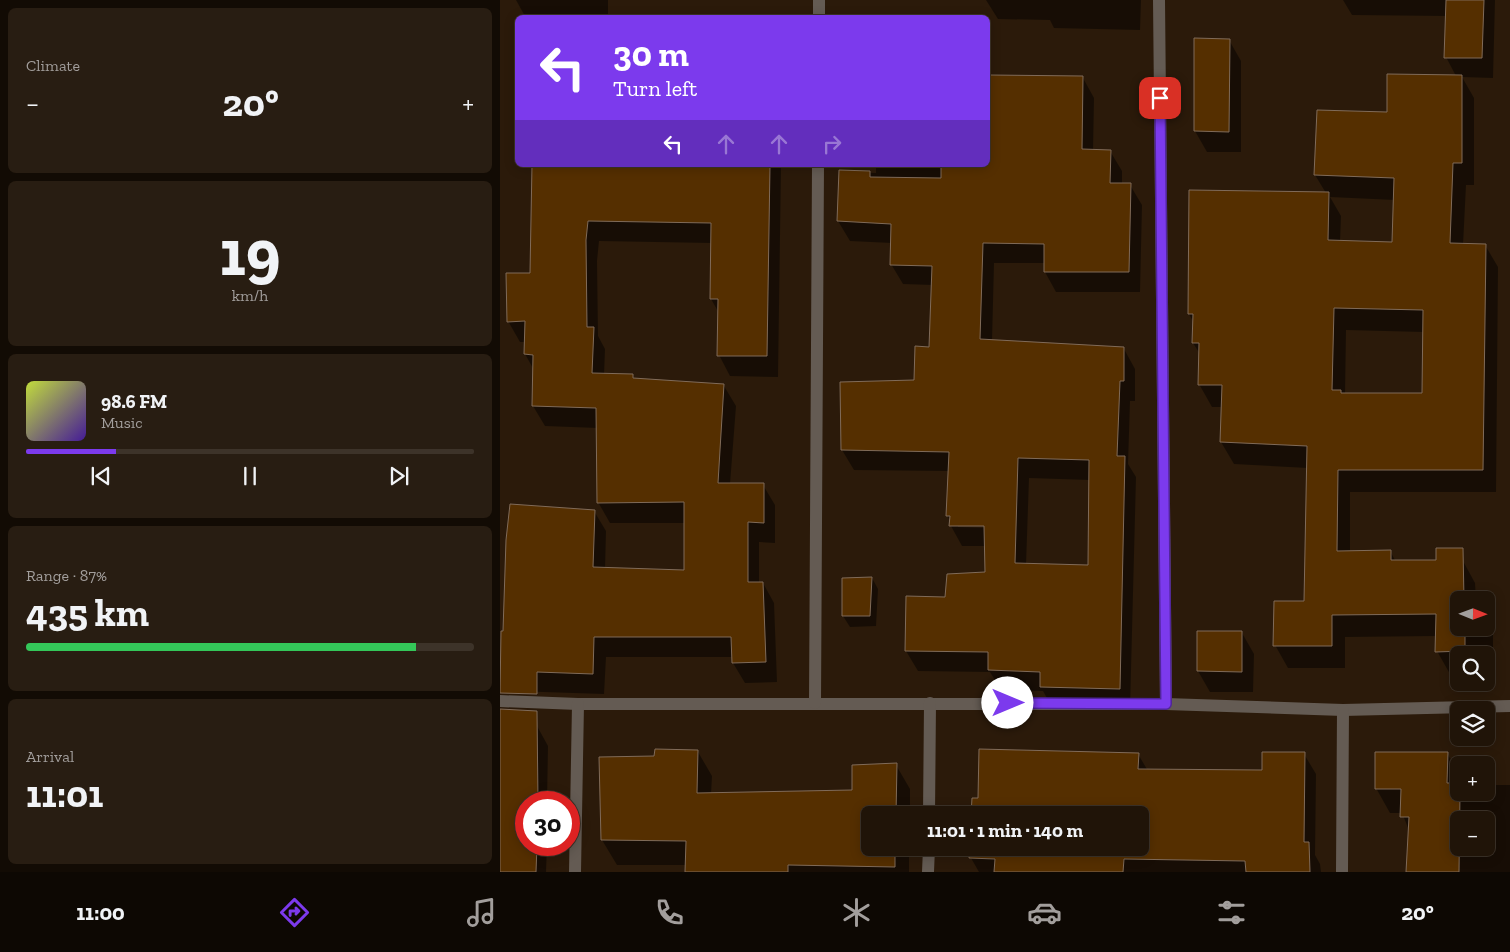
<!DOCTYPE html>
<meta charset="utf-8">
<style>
:root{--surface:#201408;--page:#281d12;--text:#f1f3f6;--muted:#a29e9c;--line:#3d3329;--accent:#7c3aed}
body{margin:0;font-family:"Zilla Slab",serif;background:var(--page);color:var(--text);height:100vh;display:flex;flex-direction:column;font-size:19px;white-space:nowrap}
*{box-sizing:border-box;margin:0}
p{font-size:16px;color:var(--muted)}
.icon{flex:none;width:28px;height:28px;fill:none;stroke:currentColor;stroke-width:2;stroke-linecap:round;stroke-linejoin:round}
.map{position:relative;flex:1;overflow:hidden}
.sheet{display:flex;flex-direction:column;gap:8px;padding:8px;background:#120b04;width:500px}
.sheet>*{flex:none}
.hud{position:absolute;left:15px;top:15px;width:475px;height:152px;border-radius:8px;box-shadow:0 2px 12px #0003,0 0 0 1px var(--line);background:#7c3aed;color:#fff;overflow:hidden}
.needle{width:32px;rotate:91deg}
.tools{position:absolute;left:950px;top:591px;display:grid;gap:10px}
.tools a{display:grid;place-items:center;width:45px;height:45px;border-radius:8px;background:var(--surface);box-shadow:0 2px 12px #0003,0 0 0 1px var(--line);font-size:25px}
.speed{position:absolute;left:15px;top:791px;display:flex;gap:10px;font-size:25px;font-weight:700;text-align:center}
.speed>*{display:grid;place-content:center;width:65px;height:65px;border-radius:50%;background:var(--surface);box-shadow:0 2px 12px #0003,0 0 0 1px var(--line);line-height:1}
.speed .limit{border:8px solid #d22;background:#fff;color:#111}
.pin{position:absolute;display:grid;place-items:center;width:42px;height:42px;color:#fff;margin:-21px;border-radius:10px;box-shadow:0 2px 8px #0006}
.me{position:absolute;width:55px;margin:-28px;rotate:90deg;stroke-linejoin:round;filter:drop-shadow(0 0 4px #0008)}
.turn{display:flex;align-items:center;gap:18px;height:105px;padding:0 15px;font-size:22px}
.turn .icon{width:65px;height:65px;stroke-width:2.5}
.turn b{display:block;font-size:35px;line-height:42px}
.lanes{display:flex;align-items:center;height:48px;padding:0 15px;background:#0003;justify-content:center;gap:25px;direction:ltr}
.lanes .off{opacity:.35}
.big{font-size:38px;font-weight:800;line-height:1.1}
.sheet .card{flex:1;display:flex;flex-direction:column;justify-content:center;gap:8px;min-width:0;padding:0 18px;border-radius:8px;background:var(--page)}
.sheet .dial{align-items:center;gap:0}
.dial b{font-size:65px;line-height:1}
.song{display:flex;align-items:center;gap:15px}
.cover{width:60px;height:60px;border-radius:8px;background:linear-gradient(135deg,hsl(70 70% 55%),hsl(260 70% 35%))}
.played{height:5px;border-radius:2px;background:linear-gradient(90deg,var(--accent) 20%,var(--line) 20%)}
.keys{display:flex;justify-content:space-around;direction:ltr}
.heat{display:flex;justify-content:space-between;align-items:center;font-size:28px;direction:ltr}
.charge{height:8px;border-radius:4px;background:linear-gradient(90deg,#34c759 87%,var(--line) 0)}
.trip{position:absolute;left:361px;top:806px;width:288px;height:50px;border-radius:8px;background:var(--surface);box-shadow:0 2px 12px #0003,0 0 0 1px var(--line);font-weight:800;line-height:50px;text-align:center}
.menu{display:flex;height:80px;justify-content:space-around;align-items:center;background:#0d0803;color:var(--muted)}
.menu .icon{width:35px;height:35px}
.menu .current{color:var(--accent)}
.menu b{font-size:22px;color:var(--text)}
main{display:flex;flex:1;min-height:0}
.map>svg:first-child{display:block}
.shadow{fill:#0007;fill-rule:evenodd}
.building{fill:#552f00;stroke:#806b59;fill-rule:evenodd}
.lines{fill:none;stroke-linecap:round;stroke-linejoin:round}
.minor{stroke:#645b53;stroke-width:12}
.route-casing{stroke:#51269a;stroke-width:12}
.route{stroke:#7c3aed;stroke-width:9}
</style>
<main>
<section class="sheet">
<div class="card"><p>Climate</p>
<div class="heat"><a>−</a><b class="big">20°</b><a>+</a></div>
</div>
<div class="card dial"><b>19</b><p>km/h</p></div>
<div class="card">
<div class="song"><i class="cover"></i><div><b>98.6 FM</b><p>Music</p></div></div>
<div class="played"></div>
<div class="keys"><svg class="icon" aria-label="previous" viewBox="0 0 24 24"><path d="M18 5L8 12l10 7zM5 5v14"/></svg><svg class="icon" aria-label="pause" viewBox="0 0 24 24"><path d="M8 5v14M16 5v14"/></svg><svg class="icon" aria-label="next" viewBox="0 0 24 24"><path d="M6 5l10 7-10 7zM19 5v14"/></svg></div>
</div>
<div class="card"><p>Range · 87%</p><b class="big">435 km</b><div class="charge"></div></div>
<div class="card"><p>Arrival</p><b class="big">11:01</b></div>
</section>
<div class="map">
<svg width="1010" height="872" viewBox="0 0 1010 872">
<rect width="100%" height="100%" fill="#2b1a0a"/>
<g class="shadow">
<polygon points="16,0 108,0 108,18 26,18"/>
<polygon points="486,0 641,0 640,30 554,28 550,20 498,19"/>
<path d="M843,0H995L993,78L962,77L974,98V185H966L963,245H985L998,267L996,492H850V552L890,551L896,562L963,561L975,583L976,600H959V628H986V618L993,629V673H986V655H959V674H950L937,651V636L845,637V668H788L775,645L805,602L808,468L734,464L721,442L723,407H712L699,384L700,354L693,343L694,323L689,314L690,191L826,193L815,175L888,114L956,76L946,57L947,16L852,15ZM830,197L895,200L893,243L840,242L841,216ZM846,330L924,332L923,395H845Z"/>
<polygon points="729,40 741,61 741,152 707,152 695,131"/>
<path d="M488,48V76L583,78L594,98L593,151H610L622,171V185H630L642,205L640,292H556L545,272V263H494L492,341L624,349L635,369V401H630L628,464L636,477L630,709L552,707L543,691L501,690L490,672L418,671L406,651L447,598L486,573V546H462L451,526L448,516L449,471L354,470L342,450V383L415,381L430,348L433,285L403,284L391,264L392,243L350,241L338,221L340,172L376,173V165H488ZM529,478L590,480L589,566L526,565ZM458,525H491V528L458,527Z"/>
<polygon points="33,165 281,165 278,377 230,376 219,355 219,313 211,299 212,243 99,241 97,261 98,336 105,349 104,375 132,375 135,379 224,386 236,406 230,484 263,485 275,505 275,543 259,542 259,583 263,583 274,603 277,682 245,683 233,663 233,657 106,657 104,694 13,691 94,511 106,531 105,569 185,572 185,523 110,523 98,502 98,428 45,426 33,406 34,370 25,354 26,342 20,342 8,321 32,274"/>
<polygon points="372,578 378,589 376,626 350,627 343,616 343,579"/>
<polygon points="742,633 754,654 753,692 710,692 698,671"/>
<polygon points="0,726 37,726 48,746 47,802 26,802 26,845 47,845 46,872 0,872"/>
<polygon points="198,752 212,776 211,794 354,791 396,765 410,789 410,815 370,815 370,848 409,848 409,872 187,872 187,865 117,865 102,840 101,758 156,757"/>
<path d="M947,753L959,774V792H986V785H1010V872H908L909,830L902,813H890L876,788ZM959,820H986V848H959Z"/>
<polygon points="638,754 648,771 763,771 804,754 816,774 815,855 820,864 821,872 479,872 471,858 471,848 640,848 640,815 472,815 479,799"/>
</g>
<g class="building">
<polygon points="946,0 984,0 982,58 944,58"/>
<polygon points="694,38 730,39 729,132 694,131"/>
<path d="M887,74L962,75V163H953L950,243L986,244L983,470H838L837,551L891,550V560H936V548H963L964,600H959V628H965V651L935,652L936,614L832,615V646H773L774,601H804L807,446L720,442L722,385H698L699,343H692L693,314H688L689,190L829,192L828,240L892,242L894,178L814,175L817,110L887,112ZM834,308L923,310L922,393H841V390H832Z"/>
<path d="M489,75L583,76L582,149L611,150L610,183H631L629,272H544V244L483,243L480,339L624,347V381H620L617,456H625L620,689L540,687V672L488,670V652L405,651L406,596L445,597L447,574L485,572L484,526H449L450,516H446L449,452L341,450L340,382L414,380L415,346L429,347L432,266L390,265L391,224L337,221L339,170L370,171V177L441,178V165H488ZM518,458L589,460L588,565L515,563Z"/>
<polygon points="32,165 270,165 267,356 217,356 218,299 210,299 211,223 88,221 86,240 87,327 94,327 92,373 133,374 133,378 224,384 218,483 264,483 264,523 248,522 248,582 263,582 266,662 232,663 231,637 94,637 93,674 37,672 37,694 0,693 1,631 3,631 6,540 10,504 95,510 93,567 184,570 184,502 97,503 96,408 32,406 33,355 24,354 25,321 7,322 6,273 30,273"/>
<polygon points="372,577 370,616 342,616 342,578"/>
<polygon points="697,631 742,631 742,672 697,671"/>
<polygon points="0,709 37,711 38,802 26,802 26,845 37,845 36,872 0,872"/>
<polygon points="155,749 198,750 197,793 352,790 352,765 397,763 396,815 370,815 370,848 395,848 395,867 288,865 288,872 185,872 186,841 101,840 99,757 154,756"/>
<polygon points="479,749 639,753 638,769 762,770 762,752 805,752 804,842 809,842 810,872 746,872 745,861 624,859 623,872 494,872 495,859 469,858 470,848 640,848 640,815 471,815 472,798 478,798"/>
<polygon points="875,752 948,752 947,783 959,783 960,792 959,872 906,872 909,817 900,817 901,789 875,789"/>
</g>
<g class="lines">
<g class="minor">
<polyline points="659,0 666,704"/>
<polyline points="319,18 319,0"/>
<polyline points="0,701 78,704 666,704 843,710 1010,706"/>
<polyline points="315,703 318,165"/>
<polyline points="429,815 430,703"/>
<polyline points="75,872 78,704"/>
<polyline points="428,872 429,848"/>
<polyline points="842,872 843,710"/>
</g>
</g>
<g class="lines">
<defs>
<polyline id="route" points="508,703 666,704 660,98"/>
</defs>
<use href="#route" class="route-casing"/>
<use href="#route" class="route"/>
</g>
</svg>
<div class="tools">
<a><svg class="needle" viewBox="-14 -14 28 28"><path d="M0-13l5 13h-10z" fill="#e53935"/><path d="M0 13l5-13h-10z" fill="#a29e9c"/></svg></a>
<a><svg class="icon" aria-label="search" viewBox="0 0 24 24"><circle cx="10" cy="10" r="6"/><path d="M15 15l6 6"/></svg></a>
<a><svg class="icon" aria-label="layers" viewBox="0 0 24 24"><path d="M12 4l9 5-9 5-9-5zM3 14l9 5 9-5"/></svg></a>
<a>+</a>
<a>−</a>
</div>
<div class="speed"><div class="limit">30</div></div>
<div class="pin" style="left:660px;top:98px;background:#d93025"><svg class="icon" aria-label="arrive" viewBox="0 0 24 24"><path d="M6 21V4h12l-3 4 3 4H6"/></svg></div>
<svg class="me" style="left:508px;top:703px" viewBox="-20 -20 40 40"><circle r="19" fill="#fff"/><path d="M0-13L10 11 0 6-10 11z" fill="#7c3aed"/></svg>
<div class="trip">11:01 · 1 min · 140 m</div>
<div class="hud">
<div class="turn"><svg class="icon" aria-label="left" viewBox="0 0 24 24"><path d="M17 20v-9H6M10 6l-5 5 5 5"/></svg><div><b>30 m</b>Turn left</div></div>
<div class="lanes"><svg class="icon" aria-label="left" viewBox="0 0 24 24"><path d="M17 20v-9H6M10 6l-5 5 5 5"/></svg><svg class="icon off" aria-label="ahead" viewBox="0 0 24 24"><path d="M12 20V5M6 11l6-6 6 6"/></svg><svg class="icon off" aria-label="ahead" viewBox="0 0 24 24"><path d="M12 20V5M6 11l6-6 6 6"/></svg><svg class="icon off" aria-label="right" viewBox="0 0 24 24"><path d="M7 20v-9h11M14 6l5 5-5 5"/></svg></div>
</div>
</div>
</main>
<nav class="menu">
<b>11:00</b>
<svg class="icon current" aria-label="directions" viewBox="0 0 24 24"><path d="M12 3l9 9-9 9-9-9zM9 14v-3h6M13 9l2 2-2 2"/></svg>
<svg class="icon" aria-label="music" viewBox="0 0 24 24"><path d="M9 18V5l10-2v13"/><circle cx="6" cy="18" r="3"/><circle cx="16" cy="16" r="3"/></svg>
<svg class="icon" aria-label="phone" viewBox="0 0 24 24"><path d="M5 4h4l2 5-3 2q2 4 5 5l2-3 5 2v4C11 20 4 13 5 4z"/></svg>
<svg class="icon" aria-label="climate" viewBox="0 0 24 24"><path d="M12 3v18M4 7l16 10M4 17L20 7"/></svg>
<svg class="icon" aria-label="car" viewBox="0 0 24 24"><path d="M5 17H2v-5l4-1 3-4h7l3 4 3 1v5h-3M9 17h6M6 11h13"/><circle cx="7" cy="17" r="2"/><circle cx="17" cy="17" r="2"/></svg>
<svg class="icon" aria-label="filters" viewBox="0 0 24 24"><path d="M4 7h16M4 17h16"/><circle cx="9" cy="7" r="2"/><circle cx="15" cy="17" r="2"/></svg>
<b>20°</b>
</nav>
